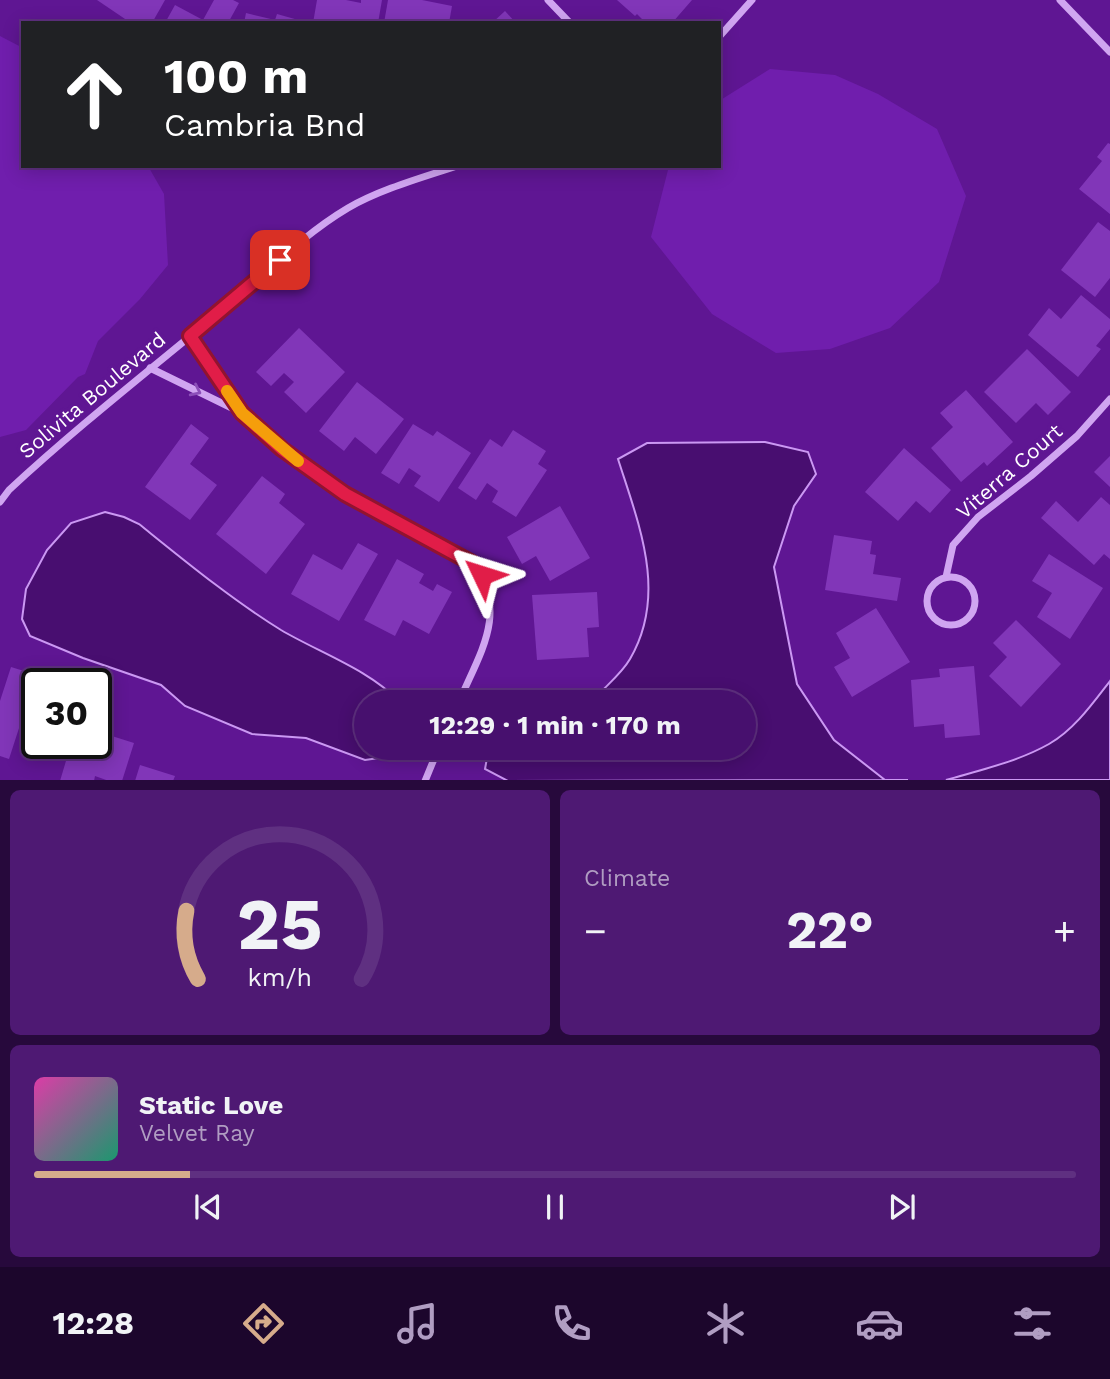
<!DOCTYPE html>
<meta charset="utf-8">
<style>
:root{--surface:#47106e;--page:#4e1973;--text:#f1f3f6;--muted:#b09dc2;--line:#5f3081;--accent:#d6ab8b}
body{margin:0;font-family:"Work Sans",sans-serif;background:var(--page);color:var(--text);height:100vh;display:flex;flex-direction:column;font-size:26px;white-space:nowrap}
*{box-sizing:border-box;margin:0}
p{font-size:23px;color:var(--muted)}
.icon{flex:none;width:38px;height:38px;fill:none;stroke:currentColor;stroke-width:2;stroke-linecap:round;stroke-linejoin:round}
.map{position:relative;height:780px;overflow:hidden}
.panel{display:flex;flex-direction:column;gap:10px;padding:10px;background:#27093c;flex:1}
.panel>*{flex:none}
.banner{position:absolute;left:21px;top:21px;width:700px;height:147px;border-radius:0px;box-shadow:0 4px 18px #0003,0 0 0 2px var(--line);background:#202124;color:#fff;overflow:hidden}
.speed{position:absolute;left:21px;top:668px;display:flex;gap:14px;font-size:35px;font-weight:700;text-align:center}
.speed>*{display:grid;place-content:center;width:91px;height:91px;border-radius:50%;background:var(--surface);box-shadow:0 4px 18px #0003,0 0 0 2px var(--line);line-height:1}
.speed .limit{border:4px solid #111;border-radius:10px;background:#fff;color:#111}
.pin{position:absolute;display:grid;place-items:center;width:60px;height:60px;color:#fff;margin:-30px;border-radius:14px;box-shadow:0 4px 10px #0006}
.me{position:absolute;width:77px;margin:-38px;rotate:311deg;stroke-linejoin:round;filter:drop-shadow(0 0 5px #0008)}
.turn{display:flex;align-items:center;gap:24px;height:147px;padding:0 28px;font-size:32px}
.turn .icon{width:91px;height:91px;stroke-width:2.5}
.turn b{display:block;font-size:49px;line-height:60px}
.big{font-size:52px;font-weight:700;line-height:1.1}
.panel .tile{flex:1;display:flex;flex-direction:column;justify-content:center;gap:10px;min-width:0;padding:0 24px;border-radius:10px;background:var(--page)}
.panel .dial{align-items:center;gap:0}
.dial svg{height:182px;overflow:visible;fill:none;stroke:var(--line);stroke-width:7;stroke-linecap:round;text-anchor:middle}
.dial text{fill:var(--text);stroke:none}
.song{display:flex;align-items:center;gap:21px}
.cover{width:84px;height:84px;border-radius:10px;background:linear-gradient(135deg,hsl(320 70% 55%),hsl(160 70% 35%))}
.played{height:7px;border-radius:4px;background:linear-gradient(90deg,var(--accent) 15%,var(--line) 15%)}
.keys{display:flex;justify-content:space-around;direction:ltr}
.heat{display:flex;justify-content:space-between;align-items:center;font-size:38px;direction:ltr}
.panel .tiles{flex:1;display:grid;gap:10px;grid-template-columns:1fr 1fr}
.tile:last-child{grid-column:span 2}
.trip{position:absolute;left:354px;top:690px;width:402px;height:70px;border-radius:35px;background:var(--surface);box-shadow:0 4px 18px #0003,0 0 0 2px var(--line);font-weight:700;line-height:70px;text-align:center}
.tabs{display:flex;height:112px;justify-content:space-around;align-items:center;background:#1c062c;color:var(--muted)}
.tabs .icon{width:49px;height:49px}
.tabs .selected{color:var(--accent)}
.tabs b{font-size:32px;color:var(--text)}
.map>svg:first-child{display:block}
.green{fill:#701ead}
.water{fill:#480e70;stroke:#cb98f3;stroke-width:2}
.building{fill:#8136b8}
.lines{fill:none;stroke-linecap:round;stroke-linejoin:round}
.street{stroke:#d0a5f1;stroke-width:7}
.oneway{stroke:#8c4fb9}
.route-casing{stroke:#92132f;stroke-width:18}
.route{stroke:#e11d48;stroke-width:12}
.slow{stroke:#f59e0b;stroke-width:12}
.labels{text-anchor:middle;dominant-baseline:central;stroke-width:7;stroke-linejoin:round;paint-order:stroke}
.street-label{font-size:21px;fill:#fff;stroke:#5f1693}
</style>
<div class="map">
<svg width="1110" height="781" viewBox="0 0 1110 781">
<rect width="100%" height="100%" fill="#5f1693"/>
<g class="green">
<polygon points="0,36 23,48 23,166 148,166 164,194 168,265 140,299 98,341 85,374 78,377 26,430 0,437"/>
<polygon points="770,69 835,75 878,94 937,129 966,196 939,282 890,328 830,349 776,353 712,314 651,237 669,166 719,166 719,101"/>
</g>
<g class="water">
<path d="M765,442L808,452L816,474L794,506L774,567L797,684L834,740L885,780H908L508,781L485,769L489,747H744V702H537L543,698L597,696C607,685 622,673 630,659C668,594 639,525 618,459L647,443Z"/>
<path d="M105,512L124,517L139,524C185,561 231,599 281,630C320,653 368,669 400,702H366V747H396L386,757L365,760L306,738L252,734L185,706L161,685L83,658L30,636L22,619L26,589L47,550L71,523Z"/>
<path d="M1110,681V780H946C980,770 1017,762 1049,744C1074,730 1093,703 1110,681Z"/>
</g>
<g class="building">
<polygon points="97,0 165,0 152,23 131,23"/>
<polygon points="214,0 233,0 239,3 228,23 165,23 175,5 203,20"/>
<polygon points="317,0 346,0 361,3 361,0 382,0 378,23 313,23"/>
<polygon points="388,0 422,0 452,6 449,23 384,23"/>
<polygon points="617,0 692,0 672,23 646,23 637,14 635,16"/>
<polygon points="505,11 516,23 492,23"/>
<polygon points="246,13 275,20 277,14 309,23 244,23"/>
<polygon points="1108,143 1110,144 1110,214 1079,189 1102,161 1097,157"/>
<polygon points="1098,222 1110,231 1110,278 1095,297 1061,270"/>
<polygon points="1081,295 1110,319 1110,329 1096,346 1101,349 1078,377 1028,335 1049,308 1061,319"/>
<polygon points="299,328 345,372 306,413 284,392 294,382 284,373 271,386 256,372"/>
<polygon points="1027,349 1071,392 1048,415 1036,403 1016,423 984,392"/>
<polygon points="357,382 404,419 376,454 355,437 344,451 319,431"/>
<polygon points="966,390 1013,442 987,466 984,462 961,482 931,448 953,427 940,413"/>
<polygon points="191,424 209,438 190,464 217,485 190,520 145,487"/>
<polygon points="413,424 433,436 437,431 471,453 439,502 414,486 421,476 409,468 399,484 381,473"/>
<polygon points="513,430 546,451 538,464 547,470 516,517 492,502 498,491 487,483 476,500 458,488 490,439 502,447"/>
<polygon points="904,448 951,490 930,513 916,501 898,521 865,492"/>
<polygon points="1110,456 1110,487 1094,472"/>
<polygon points="262,476 285,494 279,503 305,524 266,574 216,534"/>
<polygon points="1101,497 1110,505 1110,559 1104,554 1094,565 1041,518 1056,501 1078,522"/>
<polygon points="560,506 590,558 550,581 536,556 522,564 507,537"/>
<polygon points="834,535 872,541 870,554 876,555 873,574 901,578 897,601 825,590"/>
<polygon points="358,543 378,554 339,621 291,594 313,554 342,570"/>
<polygon points="1049,554 1103,588 1070,639 1037,617 1052,593 1032,581"/>
<polygon points="397,559 424,574 419,583 433,591 437,584 452,592 429,634 403,620 395,636 364,620"/>
<polygon points="597,592 599,627 587,628 589,657 537,660 532,595"/>
<polygon points="876,608 910,662 852,697 834,667 850,658 836,633"/>
<polygon points="1016,620 1061,664 1021,707 989,676 1007,657 993,643"/>
<polygon points="974,666 980,735 945,738 944,724 914,727 911,680 940,677 939,669"/>
<polygon points="11,667 50,679 48,684 37,684 37,730 20,725 9,759 0,756 0,701"/>
<polygon points="96,731 134,743 122,781 109,781 95,776 94,781 60,781 71,744 96,744"/>
<polygon points="140,765 175,776 173,781 135,781"/>
</g>
<g class="lines">
<g class="street">
<polyline points="548,0 570,23"/>
<polyline points="1060,0 1110,52"/>
<polyline points="719,37 752,0"/>
<polyline points="190,336 241,413"/>
<path d="M150,368L242,413L282,449L345,494L473,563C509,613 480,652 459,702"/>
<path d="M0,502L9,490C79,425 155,366 228,305C267,272 304,234 348,208C381,189 421,178 457,166"/>
<polyline points="946,577 953,545 978,517 1031,476 1077,436 1110,399"/>
<circle cx="951" cy="601" r="24"/>
<polyline points="425,781 439,747"/>
</g>
</g>
<defs><path id="oneway-chevron" d="M-2-3.5L2.5 0L-2 3.5" fill="none" stroke-width="1.6" stroke-linecap="round" stroke-linejoin="round" transform="scale(1.75)"/></defs>
<use class="oneway" href="#oneway-chevron" transform="translate(196 391) rotate(26)"/>
<g class="lines">
<defs>
<polyline id="route" points="280,260 190,336 242,413 282,449 345,494 472,563 482,575"/>
</defs>
<use href="#route" class="route-casing"/>
<use href="#route" class="route"/>
<polyline class="slow" points="227,391 242,413 298,461"/>
</g>
<g class="labels">
<g class="street-label">
<text transform="translate(92 395) rotate(-40)">Solivita Boulevard</text>
<text transform="translate(1009 471) rotate(-41)">Viterra Court</text>
</g>
</g>
</svg>
<div class="speed"><div class="limit">30</div></div>
<div class="pin" style="left:280px;top:260px;background:#d93025"><svg class="icon" aria-label="arrive" viewBox="0 0 24 24"><path d="M6 21V4h12l-3 4 3 4H6"/></svg></div>
<svg class="me" style="left:482px;top:575px" viewBox="-20 -20 40 40"><path d="M0-17L14 15 0 8-14 15z" fill="#e11d48" stroke="#fff" stroke-width="4"/></svg>
<div class="trip">12:29 · 1 min · 170 m</div>
<div class="banner">
<div class="turn"><svg class="icon" aria-label="ahead" viewBox="0 0 24 24"><path d="M12 20V5M6 11l6-6 6 6"/></svg><div><b>100 m</b>Cambria Bnd</div></div>
</div>
</div>
<section class="panel">
<div class="tiles">
<div class="tile dial"><svg viewBox="0 0 100 80">
<path d="M14 69A42 42 0 1 1 86 69"/>
<path d="M14 69A42 42 0 0 1 9 39" stroke="#d6ab8b"/>
<text x="50" y="56" font-size="32" font-weight="700">25</text>
<text x="50" y="72" font-size="11">km/h</text>
</svg></div>
<div class="tile"><p>Climate</p>
<div class="heat"><a>−</a><b class="big">22°</b><a>+</a></div>
</div>
<div class="tile">
<div class="song"><i class="cover"></i><div><b>Static Love</b><p>Velvet Ray</p></div></div>
<div class="played"></div>
<div class="keys"><svg class="icon" aria-label="previous" viewBox="0 0 24 24"><path d="M18 5L8 12l10 7zM5 5v14"/></svg><svg class="icon" aria-label="pause" viewBox="0 0 24 24"><path d="M8 5v14M16 5v14"/></svg><svg class="icon" aria-label="next" viewBox="0 0 24 24"><path d="M6 5l10 7-10 7zM19 5v14"/></svg></div>
</div>
</div>
</section>
<nav class="tabs">
<b>12:28</b>
<svg class="icon selected" aria-label="directions" viewBox="0 0 24 24"><path d="M12 3l9 9-9 9-9-9zM9 14v-3h6M13 9l2 2-2 2"/></svg>
<svg class="icon" aria-label="music" viewBox="0 0 24 24"><path d="M9 18V5l10-2v13"/><circle cx="6" cy="18" r="3"/><circle cx="16" cy="16" r="3"/></svg>
<svg class="icon" aria-label="phone" viewBox="0 0 24 24"><path d="M5 4h4l2 5-3 2q2 4 5 5l2-3 5 2v4C11 20 4 13 5 4z"/></svg>
<svg class="icon" aria-label="climate" viewBox="0 0 24 24"><path d="M12 3v18M4 7l16 10M4 17L20 7"/></svg>
<svg class="icon" aria-label="car" viewBox="0 0 24 24"><path d="M5 17H2v-5l4-1 3-4h7l3 4 3 1v5h-3M9 17h6M6 11h13"/><circle cx="7" cy="17" r="2"/><circle cx="17" cy="17" r="2"/></svg>
<svg class="icon" aria-label="filters" viewBox="0 0 24 24"><path d="M4 7h16M4 17h16"/><circle cx="9" cy="7" r="2"/><circle cx="15" cy="17" r="2"/></svg>
</nav>
